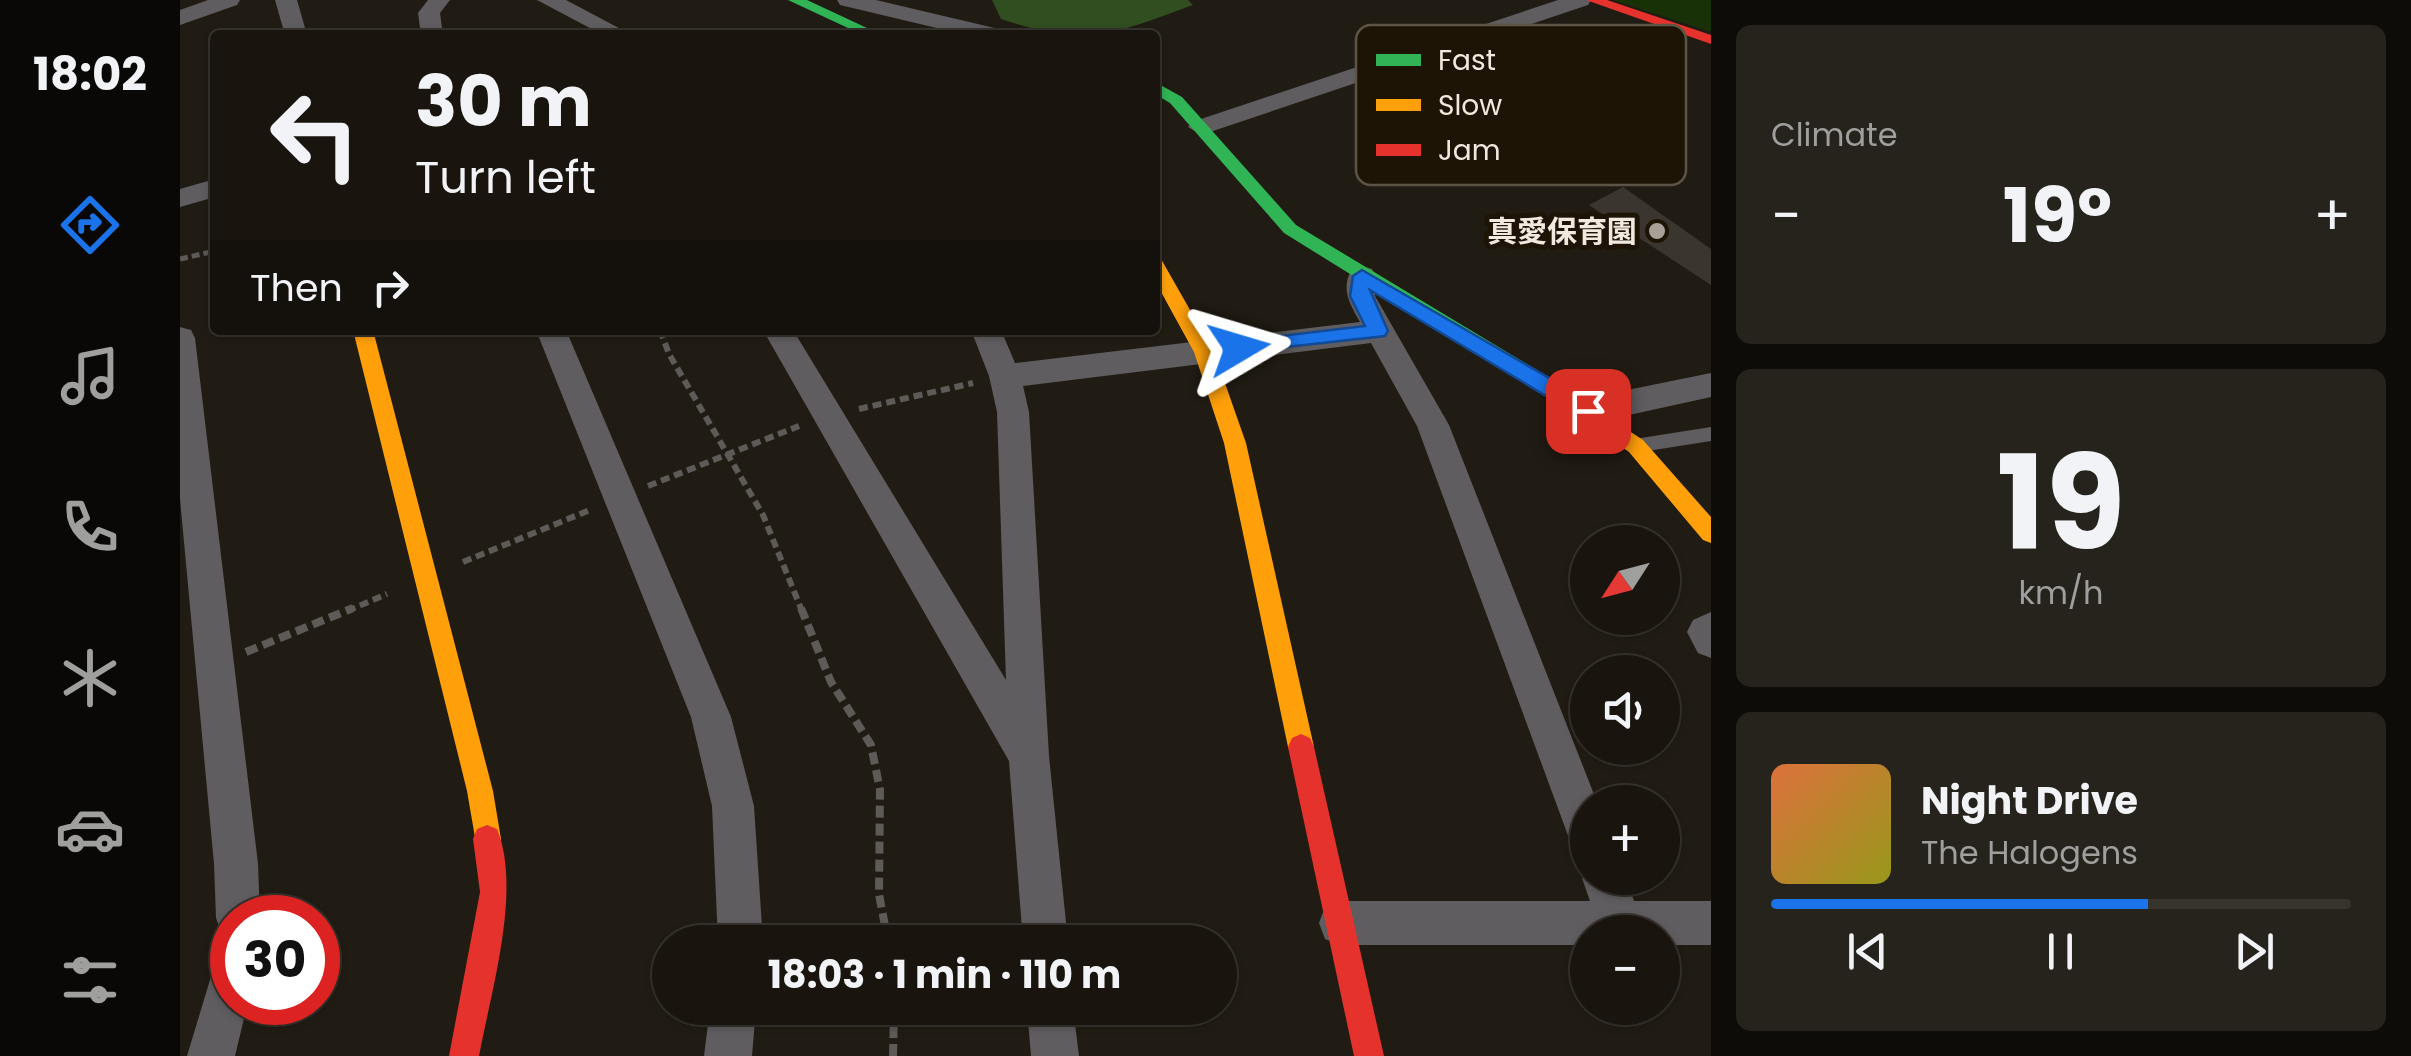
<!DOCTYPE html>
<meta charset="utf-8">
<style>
:root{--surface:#19150e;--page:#26221c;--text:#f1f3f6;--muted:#9f9f9e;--line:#37342e;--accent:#1a73e8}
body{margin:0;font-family:Poppins,"Noto Sans JP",sans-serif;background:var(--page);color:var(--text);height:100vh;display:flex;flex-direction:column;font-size:38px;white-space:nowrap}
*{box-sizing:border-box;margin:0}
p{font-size:32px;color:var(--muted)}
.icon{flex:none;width:55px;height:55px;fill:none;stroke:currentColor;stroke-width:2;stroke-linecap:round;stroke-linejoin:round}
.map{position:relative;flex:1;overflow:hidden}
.drawer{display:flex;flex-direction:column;gap:25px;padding:25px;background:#0e0c08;width:700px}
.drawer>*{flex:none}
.top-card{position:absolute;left:30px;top:30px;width:950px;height:305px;border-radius:10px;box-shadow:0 2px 8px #0004,0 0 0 2px var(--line);background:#19150e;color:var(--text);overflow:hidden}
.needle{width:65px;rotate:234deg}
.fabs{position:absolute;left:1390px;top:525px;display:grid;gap:20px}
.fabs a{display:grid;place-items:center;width:110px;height:110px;border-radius:50%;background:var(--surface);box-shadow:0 2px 8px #0004,0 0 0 2px var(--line);font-size:50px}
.speed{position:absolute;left:30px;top:895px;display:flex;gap:20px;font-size:50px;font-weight:700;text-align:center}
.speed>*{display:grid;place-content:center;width:130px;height:130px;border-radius:50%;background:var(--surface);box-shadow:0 2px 8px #0004,0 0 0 2px var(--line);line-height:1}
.speed .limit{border:15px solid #d22;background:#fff;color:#111}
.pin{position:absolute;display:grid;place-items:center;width:85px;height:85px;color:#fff;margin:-42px;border-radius:20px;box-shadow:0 5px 15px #0006}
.me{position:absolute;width:110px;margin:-55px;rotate:83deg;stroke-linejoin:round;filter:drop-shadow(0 0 8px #0008)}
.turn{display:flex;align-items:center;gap:35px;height:210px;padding:0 40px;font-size:45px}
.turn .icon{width:130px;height:130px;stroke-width:2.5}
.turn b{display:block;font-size:70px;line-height:85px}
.then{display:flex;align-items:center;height:95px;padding:0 40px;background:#0003;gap:20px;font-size:38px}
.big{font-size:75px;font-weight:700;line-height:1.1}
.drawer .widget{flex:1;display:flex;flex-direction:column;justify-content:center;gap:15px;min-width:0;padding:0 35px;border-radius:15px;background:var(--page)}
.drawer .dial{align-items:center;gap:0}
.dial b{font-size:130px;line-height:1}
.song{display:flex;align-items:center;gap:30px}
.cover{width:120px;height:120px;border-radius:15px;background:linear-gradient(135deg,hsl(20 70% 55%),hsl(60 70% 35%))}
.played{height:10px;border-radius:5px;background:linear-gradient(90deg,var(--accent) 65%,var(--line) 65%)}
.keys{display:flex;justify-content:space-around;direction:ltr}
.heat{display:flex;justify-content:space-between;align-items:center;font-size:55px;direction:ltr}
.trip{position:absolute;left:472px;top:925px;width:585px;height:100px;border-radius:50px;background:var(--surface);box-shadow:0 2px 8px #0004,0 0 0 2px var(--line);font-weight:700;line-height:100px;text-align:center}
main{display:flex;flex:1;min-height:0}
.tabs{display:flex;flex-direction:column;width:180px;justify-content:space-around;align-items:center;background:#0a0806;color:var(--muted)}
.tabs .icon{width:70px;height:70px}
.tabs .active{color:var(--accent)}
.tabs b{font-size:45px;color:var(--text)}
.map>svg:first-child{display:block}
.green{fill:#183107}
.forest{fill:#314e20}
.building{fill:#3b352f}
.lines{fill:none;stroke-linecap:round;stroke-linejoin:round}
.path-far2{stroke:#5d5a58;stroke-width:5;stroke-dasharray:8 4;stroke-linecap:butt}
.path-far1{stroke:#5d5a58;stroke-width:6;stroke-dasharray:9 5;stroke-linecap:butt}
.path{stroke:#5d5a58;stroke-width:8;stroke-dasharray:12 6;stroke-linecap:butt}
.lane{fill:#5f5d5f;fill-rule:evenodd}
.street{fill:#5f5d5f;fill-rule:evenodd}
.fast{fill:#30b455;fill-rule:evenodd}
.slow{fill:#ff9f0a;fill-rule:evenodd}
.jam{fill:#e5322d;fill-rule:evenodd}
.route{fill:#1a73e8;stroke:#114b97;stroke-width:2.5}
.poi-dot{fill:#a8a198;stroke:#1e1405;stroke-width:4}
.labels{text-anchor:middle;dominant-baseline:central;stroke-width:10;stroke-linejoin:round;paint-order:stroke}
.far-poi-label{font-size:30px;font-weight:bold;fill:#f0e9df;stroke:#1e1405;text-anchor:end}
.key{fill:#1e1405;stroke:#5d5446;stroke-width:2.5}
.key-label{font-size:28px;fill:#f0e9df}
</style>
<main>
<nav class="tabs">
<b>18:02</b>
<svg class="icon active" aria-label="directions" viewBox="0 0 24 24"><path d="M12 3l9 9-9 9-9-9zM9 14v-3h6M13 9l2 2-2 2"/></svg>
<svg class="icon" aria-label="music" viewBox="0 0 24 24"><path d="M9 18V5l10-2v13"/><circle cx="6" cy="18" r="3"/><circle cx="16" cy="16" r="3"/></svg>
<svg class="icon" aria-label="phone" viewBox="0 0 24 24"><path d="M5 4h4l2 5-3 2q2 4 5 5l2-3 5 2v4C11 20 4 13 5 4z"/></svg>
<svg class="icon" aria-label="climate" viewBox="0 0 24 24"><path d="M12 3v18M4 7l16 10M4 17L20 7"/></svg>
<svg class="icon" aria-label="car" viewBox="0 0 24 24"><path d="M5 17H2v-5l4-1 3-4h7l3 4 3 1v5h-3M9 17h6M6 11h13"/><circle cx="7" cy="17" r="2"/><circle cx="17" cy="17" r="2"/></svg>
<svg class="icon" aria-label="filters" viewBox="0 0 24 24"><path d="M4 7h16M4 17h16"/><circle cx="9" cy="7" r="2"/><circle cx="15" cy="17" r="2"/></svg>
</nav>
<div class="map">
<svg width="1531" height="1056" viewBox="0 0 1531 1056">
<rect width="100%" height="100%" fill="#211c13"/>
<polygon class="green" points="1433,0 1531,0 1531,32"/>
<path class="forest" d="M812,0H1008L1013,5C931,35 907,47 821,19Z"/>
<polygon class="building" points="1443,187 1531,249 1531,285 1409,205"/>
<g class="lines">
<polyline class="path-far2" points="0,259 35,251"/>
<g class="path-far1">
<polyline points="480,330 489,354 583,515 622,611"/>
<polyline points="679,409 793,383"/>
<polyline points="468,486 619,426"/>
<polyline points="283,562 410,510"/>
<polyline points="167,611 207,594"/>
</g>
<g class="path">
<polyline points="621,608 651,682 691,745 700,790 699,894 708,942"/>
<polyline points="66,652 173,608"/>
<polyline points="713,1056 714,1008"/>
</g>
<polygon class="lane" points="1531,427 1531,441 1461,452 1453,445 1461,438"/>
<g class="street">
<polygon points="28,0 60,0 57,5 0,25 0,10"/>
<polygon points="95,0 117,0 127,35 105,35"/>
<polygon points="248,0 270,0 260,13 263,35 241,35 238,13"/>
<polygon points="357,0 386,0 452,35 423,35"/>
<polygon points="657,0 696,0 823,30 826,35 786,35 660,5"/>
<polygon points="1378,0 1411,0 1408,5 1030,132 1021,135 1008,127 1012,122"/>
<polygon points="35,179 35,197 0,207 0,189"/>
<path d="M1182,266L1192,269L1196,276L1195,296L1269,425L1417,802H1408V855L1393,849L1237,426L1191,343L843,386L849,412L869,756L888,942H843L829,761L583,330H613L826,680L817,412L809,376L791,330H821L835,363L1180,322C1170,304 1160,289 1172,269Z"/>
<polygon points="0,327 11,330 15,338 78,864 80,918 52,918 52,938 42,934 36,918 34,864 0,499"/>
<polygon points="356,330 386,330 551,717 574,806 583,942 538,942 532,806 511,717"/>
<polygon points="1531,373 1531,397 1408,424 1397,420 1392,411 1397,402 1408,398"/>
<polygon points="1531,612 1531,658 1518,653 1507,632 1513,620"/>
<polygon points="1408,865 1408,878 1446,878 1454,901 1531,901 1531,945 1482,945 1482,932 1408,932 1408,945 1161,945 1145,939 1139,923 1145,907 1161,901 1410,901 1402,878"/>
<polygon points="52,953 52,1002 68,1002 55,1056 7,1056 36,960"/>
<polygon points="530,1008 576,1008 572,1056 524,1056"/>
<polygon points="847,1008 893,1008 899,1056 851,1056"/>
</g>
<g class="fast">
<polygon points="608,0 627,0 702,35 683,35"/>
<polygon points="975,82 1002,97 1116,225 1400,396 1403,402 1400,408 1386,408 1104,233 990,103 975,94"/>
</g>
<g class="slow">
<polygon points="975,258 981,259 1034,352 1066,443 1134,747 1130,756 1121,760 1112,756 1108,747 1044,443 1014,352 975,281"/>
<polygon points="173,330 193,330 313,791 321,839 317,849 307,853 297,849 287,791"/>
<polygon points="1393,394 1463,440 1531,517 1531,543 1523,540 1449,452 1386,408 1383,402 1386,396"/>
</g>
<g class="jam">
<polygon points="1406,0 1427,0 1531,35 1531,44"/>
<polygon points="1121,734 1130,738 1134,747 1204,1056 1174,1056 1108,747 1112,738"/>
<path d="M307,825L317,829C342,889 311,992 299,1056H269L300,892L293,839L297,829Z"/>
</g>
</g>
<polygon class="route" points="1182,270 1416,405 1419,411 1416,417 1401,417 1190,290 1208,331 1205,336 1052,353 1052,343 1059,341 1185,326 1170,296 1173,276"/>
<circle class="poi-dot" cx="1477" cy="231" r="10"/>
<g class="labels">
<g class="far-poi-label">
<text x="1457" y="231">真愛保育園</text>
</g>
</g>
<rect x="1176" y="25" width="330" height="160" rx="15" class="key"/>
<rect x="1196" y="54" width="45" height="12" fill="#30b455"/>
<rect x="1196" y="99" width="45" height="12" fill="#ff9f0a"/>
<rect x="1196" y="144" width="45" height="12" fill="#e5322d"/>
<g class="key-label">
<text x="1258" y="70">Fast</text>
<text x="1258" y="115">Slow</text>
<text x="1258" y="160">Jam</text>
</g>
</svg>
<div class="fabs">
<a><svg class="needle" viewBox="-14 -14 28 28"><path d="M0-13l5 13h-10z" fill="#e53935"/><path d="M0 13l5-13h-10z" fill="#9f9f9e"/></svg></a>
<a><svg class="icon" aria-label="sound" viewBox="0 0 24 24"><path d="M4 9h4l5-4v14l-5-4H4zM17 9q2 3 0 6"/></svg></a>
<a>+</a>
<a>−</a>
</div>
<div class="speed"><div class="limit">30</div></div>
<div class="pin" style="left:1408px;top:411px;background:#d93025"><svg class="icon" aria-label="arrive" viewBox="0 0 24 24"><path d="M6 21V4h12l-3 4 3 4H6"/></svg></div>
<svg class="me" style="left:1059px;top:348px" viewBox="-20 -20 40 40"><path d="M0-17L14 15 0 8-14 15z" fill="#1a73e8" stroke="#fff" stroke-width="4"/></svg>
<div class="trip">18:03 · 1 min · 110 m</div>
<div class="top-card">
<div class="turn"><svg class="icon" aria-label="left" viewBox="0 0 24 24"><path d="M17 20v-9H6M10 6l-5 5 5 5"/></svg><div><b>30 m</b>Turn left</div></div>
<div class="then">Then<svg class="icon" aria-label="right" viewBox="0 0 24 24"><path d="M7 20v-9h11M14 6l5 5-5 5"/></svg></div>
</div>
</div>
<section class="drawer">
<div class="widget"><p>Climate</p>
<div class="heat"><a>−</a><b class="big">19°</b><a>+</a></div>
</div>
<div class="widget dial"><b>19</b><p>km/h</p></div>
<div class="widget">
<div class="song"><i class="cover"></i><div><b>Night Drive</b><p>The Halogens</p></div></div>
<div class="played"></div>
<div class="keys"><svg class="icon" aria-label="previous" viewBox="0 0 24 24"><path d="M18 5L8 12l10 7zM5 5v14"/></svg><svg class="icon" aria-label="pause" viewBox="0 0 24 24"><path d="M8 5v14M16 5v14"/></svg><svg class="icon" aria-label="next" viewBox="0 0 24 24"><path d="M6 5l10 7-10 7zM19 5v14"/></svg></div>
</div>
</section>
</main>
